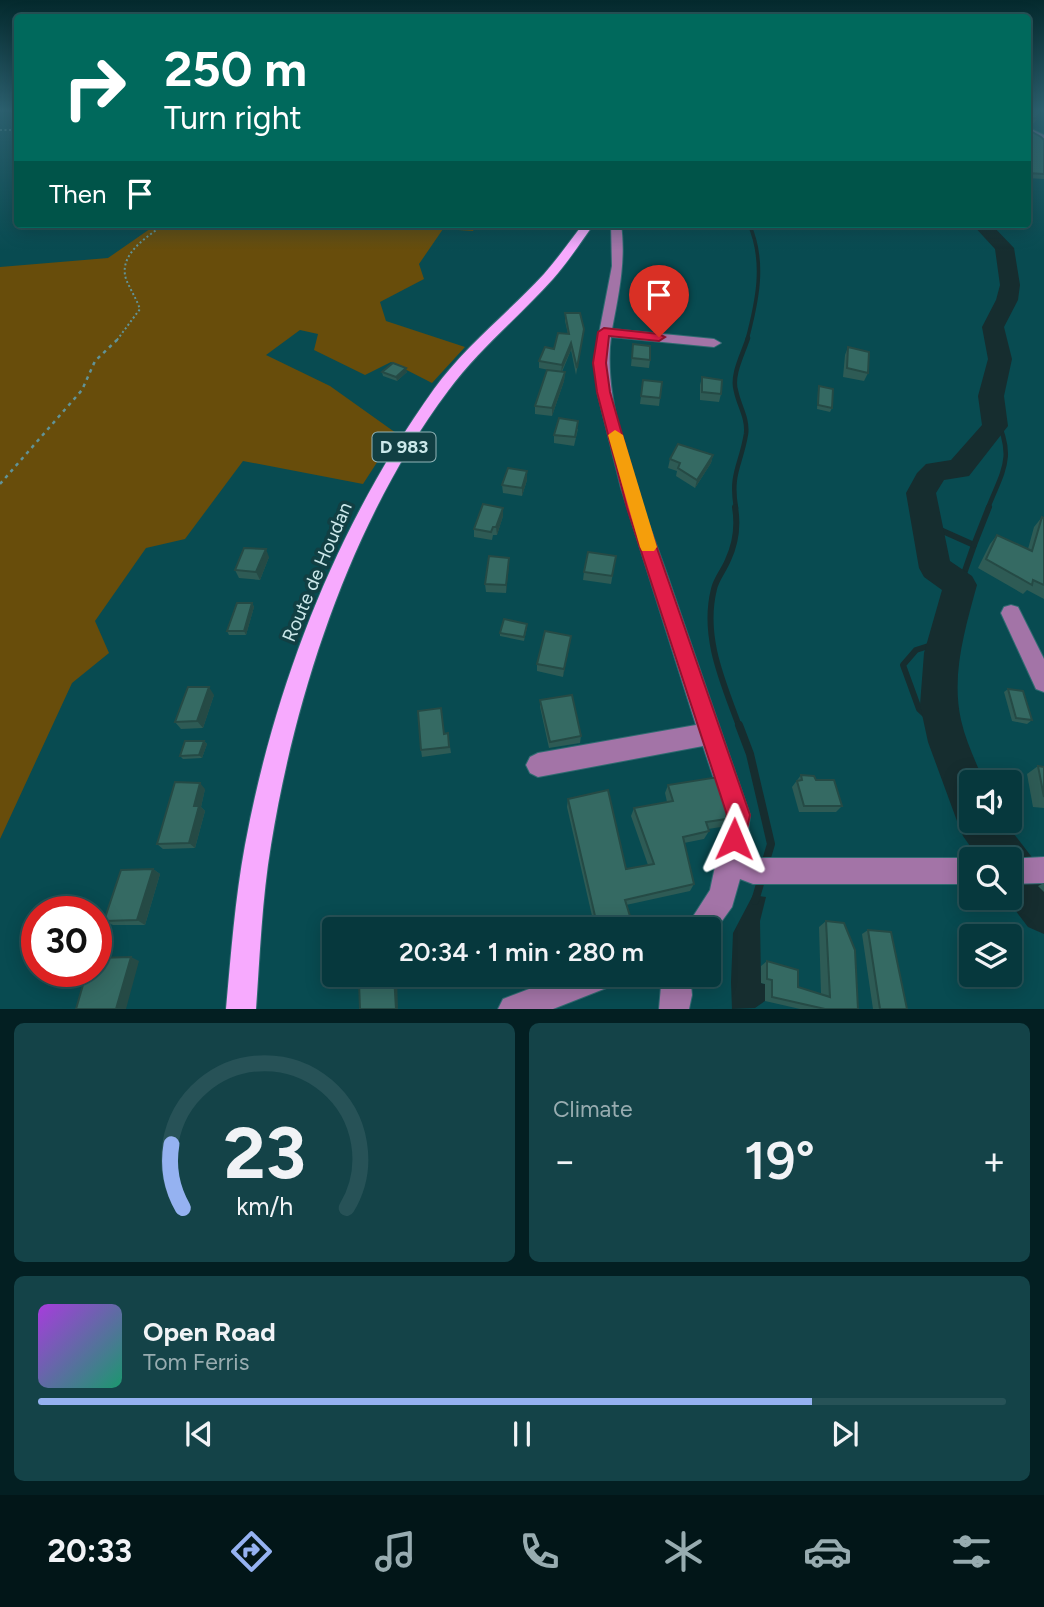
<!DOCTYPE html>
<meta charset="utf-8">
<style>
:root{--surface:#06383d;--page:#144348;--text:#f1f3f6;--muted:#98acb0;--line:#275257;--accent:#95b2f1}
body{margin:0;font-family:Figtree,sans-serif;background:var(--page);color:var(--text);height:100vh;display:flex;flex-direction:column;font-size:26px;white-space:nowrap}
*{box-sizing:border-box;margin:0}
p{font-size:23px;color:var(--muted)}
.icon{flex:none;width:38px;height:38px;fill:none;stroke:currentColor;stroke-width:2;stroke-linecap:round;stroke-linejoin:round}
.map{position:relative;height:1009px;overflow:hidden}
.drawer{display:flex;flex-direction:column;gap:14px;padding:14px;background:#031f22;flex:1}
.drawer>*{flex:none}
.hud{position:absolute;left:14px;top:14px;width:1017px;height:214px;border-radius:7px;box-shadow:0 4px 18px #0003,0 0 0 2px var(--line);background:#00695c;color:#fff;overflow:hidden}
.tools{position:absolute;left:959px;top:770px;display:grid;gap:14px}
.tools a{display:grid;place-items:center;width:63px;height:63px;border-radius:7px;background:var(--surface);box-shadow:0 4px 18px #0003,0 0 0 2px var(--line);font-size:35px}
.speed{position:absolute;left:21px;top:896px;display:flex;gap:14px;font-size:35px;font-weight:700;text-align:center}
.speed>*{display:grid;place-content:center;width:91px;height:91px;border-radius:50%;background:var(--surface);box-shadow:0 4px 18px #0003,0 0 0 2px var(--line);line-height:1}
.speed .limit{border:10px solid #d22;background:#fff;color:#111}
.pin{position:absolute;display:grid;place-items:center;width:60px;height:60px;color:#fff;margin:-72px -30px;border-radius:50% 50% 50% 0;rotate:-45deg;box-shadow:0 0 7px #0007}
.pin .icon{rotate:45deg}
.me{position:absolute;width:77px;margin:-38px;rotate:1deg;stroke-linejoin:round;filter:drop-shadow(0 0 5px #0008)}
.turn{display:flex;align-items:center;gap:24px;height:147px;padding:0 35px;font-size:32px}
.turn .icon{width:91px;height:91px;stroke-width:2.5}
.turn b{display:block;font-size:49px;line-height:60px}
.then{display:flex;align-items:center;height:66px;padding:0 35px;background:#0003;gap:14px;font-size:26px}
.big{font-size:52px;font-weight:600;line-height:1.1}
.drawer .widget{flex:1;display:flex;flex-direction:column;justify-content:center;gap:10px;min-width:0;padding:0 24px;border-radius:10px;background:var(--page)}
.drawer .dial{align-items:center;gap:0}
.dial svg{height:182px;overflow:visible;fill:none;stroke:var(--line);stroke-width:7;stroke-linecap:round;text-anchor:middle}
.dial text{fill:var(--text);stroke:none}
.song{display:flex;align-items:center;gap:21px}
.cover{width:84px;height:84px;border-radius:10px;background:linear-gradient(135deg,hsl(280 70% 55%),hsl(160 70% 35%))}
.played{height:7px;border-radius:4px;background:linear-gradient(90deg,var(--accent) 80%,var(--line) 80%)}
.keys{display:flex;justify-content:space-around;direction:ltr}
.heat{display:flex;justify-content:space-between;align-items:center;font-size:38px;direction:ltr}
.drawer .tiles{flex:1;display:grid;gap:14px;grid-template-columns:1fr 1fr}
.widget:last-child{grid-column:span 2}
.trip{position:absolute;left:322px;top:917px;width:399px;height:70px;border-radius:7px;background:var(--surface);box-shadow:0 4px 18px #0003,0 0 0 2px var(--line);font-weight:600;line-height:70px;text-align:center}
.menu{display:flex;height:112px;justify-content:space-around;align-items:center;background:#021618;color:var(--muted)}
.menu .icon{width:49px;height:49px}
.menu .active{color:var(--accent)}
.menu b{font-size:32px;color:var(--text)}
.map>svg:first-child{display:block}
.green{fill:#684d0b}
.water{fill:#162d2f}
.lines{fill:none;stroke-linecap:round;stroke-linejoin:round}
.stream-far3{stroke:#162d2f;stroke-width:3.5}
.stream-far2{stroke:#162d2f;stroke-width:4.5}
.stream-far1{stroke:#162d2f;stroke-width:6}
.stream{stroke:#162d2f;stroke-width:8}
.river{fill:#162d2f;fill-rule:evenodd}
.minor-casing{stroke:#2f6a70;stroke-width:2}
.major-casing{stroke:#2f6a70;stroke-width:2}
.path-far1{stroke:#619397;stroke-width:2;stroke-dasharray:2 2.5;stroke-linecap:butt}
.path{stroke:#619397;stroke-width:2.5;stroke-dasharray:3.5 4.5;stroke-linecap:butt}
.minor{fill:#a374a7;fill-rule:evenodd}
.major{fill:#f7aafe;fill-rule:evenodd}
.wall{fill:#2e5b55}
.shaded-wall{fill:#254a45}
.building{fill:#356a63;stroke:#254a45;stroke-width:2}
.route{fill:#e11d48;stroke:#92132f;stroke-width:2}
.slow{fill:#f59e0b}
.labels{text-anchor:middle;dominant-baseline:central;stroke-width:7;stroke-linejoin:round;paint-order:stroke}
.shield{fill:#113f43;stroke:#93b5b8;stroke-width:2}
.shield-label{font-size:18px;font-weight:bold;fill:#cbe8ea}
.street-label{font-size:19px;fill:#cbe8ea;stroke:#113f43}
</style>
<div class="map">
<svg width="1044" height="1009" viewBox="0 0 1044 1009">
<rect width="100%" height="100%" fill="#084b51"/>
<polygon class="green" points="157,224 476,224 473,231 443,229 419,264 424,279 380,302 386,321 465,347 432,383 391,362 365,375 314,350 318,334 300,330 266,355 330,386 396,433 363,484 243,461 185,539 146,548 95,621 109,653 72,683 0,839 0,267 108,258"/>
<polygon class="water" points="753,895 766,897 760,921 761,983 765,984 765,1001 755,1008 732,1009 731,982 733,933"/>
<g class="lines">
<path class="stream-far3" d="M747,340C757,302 766,262 749,224"/>
<g class="stream-far2">
<path d="M736,508C730,473 741,465 746,434C748,418 739,406 736,391C731,375 743,354 748,338"/>
<path d="M988,508C1004,468 1015,457 995,415"/>
</g>
<g class="stream-far1">
<path d="M735,507C738,525 736,543 728,560C724,570 716,579 714,589C702,637 723,682 739,726"/>
<polyline points="927,524 974,545 960,585"/>
<polyline points="974,545 989,507"/>
<polyline points="937,726 919,709 903,665 916,650 944,641"/>
</g>
<g class="stream">
<polyline points="739,725 750,754 771,844 765,864"/>
<polyline points="935,725 948,737"/>
<polyline points="755,901 762,877"/>
</g>
<path class="river" d="M972,224H991L1014,248L1020,285L1018,300L1004,327L1012,359L1004,396L1008,426L969,476L944,480L936,493L950,561L972,576L977,585C965,629 951,675 961,720C966,742 976,762 984,782H971V821H1004L1044,873V934L1028,927L1006,898H1010V859H979L963,836L957,821L928,742L920,705L924,653L942,590L924,577L919,568L906,493L917,473L926,464L951,460L982,425L978,396L988,359L982,327L996,300L1000,285L995,249Z"/>
<defs>
<g id="minor">
<polygon points="1027,127 1044,135 1044,141 1027,133"/>
<path d="M611,224H621C626,260 619,293 612,329L714,339L721,343L714,347L611,337C601,410 646,513 670,583C697,661 724,738 750,815L745,855L753,858H971L974,859H971V884H753L740,879L732,907L709,939V929H685L710,890L726,815L703,746L538,777L530,773L526,765L530,757L538,753L696,725L621,488L597,391L596,349L612,266Z"/>
<polygon points="1011,605 1018,607 1044,659 1044,692 1036,689 1001,613 1004,607"/>
<polygon points="1044,857 1044,883 1010,884 1010,859 1007,859"/>
<polygon points="566,975 618,975 614,985 553,1009 498,1009 503,999"/>
<polygon points="662,975 690,975 692,995 689,1009 659,1009"/>
</g>
<path id="major" d="M583,224H594C581,242 568,262 553,279C519,317 479,349 448,391C353,518 296,690 271,845C262,899 260,954 256,1009H226C231,954 235,899 245,845C275,683 338,523 434,389C465,346 508,313 544,274C558,258 570,241 583,224Z"/>
</defs>
<use href="#minor" class="minor-casing"/>
<use href="#major" class="major-casing"/>
<g class="path-far1">
<polyline points="0,130 18,130"/>
<path d="M117,340L140,309C136,298 130,289 126,279C118,254 148,236 165,224"/>
</g>
<polyline class="path" points="0,484 82,390 95,361 119,338"/>
<use href="#minor" class="minor"/>
<use href="#major" class="major"/>
</g>
<g class="wall">
<polygon points="1027,110 1044,110 1034,123 1027,123"/>
<polygon points="1027,129 1044,140 1044,179 1027,178"/>
<polygon points="565,313 584,329 576,375 571,350 562,372 565,372 564,381 552,416 535,414 535,406 554,371 539,368 539,361 554,349 568,334 565,321"/>
<polygon points="633,344 650,360 649,368 631,366"/>
<polygon points="848,347 868,373 864,381 843,377 845,355"/>
<polygon points="382,372 407,372 397,381 383,376"/>
<polygon points="702,377 721,394 719,402 700,400 700,385"/>
<polygon points="643,380 660,398 659,406 640,404"/>
<polygon points="819,386 832,408 830,412 817,409 818,390"/>
<polygon points="578,429 574,446 554,443 554,435"/>
<polygon points="713,455 711,463 695,488 676,476 677,471 668,468 670,459"/>
<polygon points="527,471 527,480 522,496 503,493 502,485"/>
<polygon points="503,508 503,516 497,535 493,535 492,540 474,537 474,529"/>
<polygon points="1042,517 1044,518 1044,599 1027,590 1023,594 978,568 990,544 997,535 1028,549 1034,527"/>
<polygon points="616,556 611,584 583,580 584,572"/>
<polygon points="269,557 260,580 239,578 235,570"/>
<polygon points="509,558 506,593 486,592 485,584"/>
<polygon points="252,603 254,607 246,635 229,635 227,631"/>
<polygon points="527,627 524,641 500,636 500,633"/>
<polygon points="571,636 563,677 537,671 537,664"/>
<polygon points="1008,689 1032,720 1027,724 1012,721 1004,692"/>
<polygon points="214,695 203,728 181,729 175,722"/>
<polygon points="540,700 581,736 580,743 549,748 540,707"/>
<polygon points="441,708 444,733 448,733 451,753 422,757 421,750"/>
<polygon points="204,741 207,744 202,758 183,759 180,756"/>
<polygon points="1038,766 1044,767 1044,808 1033,807 1027,774"/>
<polygon points="801,775 816,780 842,806 836,812 799,812 792,787"/>
<polygon points="668,785 726,819 721,827 708,829 709,831 704,839 684,843 694,884 690,891 626,905 634,929 595,929 567,807 568,799 626,869 648,865 631,816 634,808 667,802 665,793"/>
<polygon points="205,789 201,807 205,811 195,848 163,849 157,844"/>
<polygon points="153,869 160,874 145,925 113,925 104,921"/>
<polygon points="1044,883 1044,892 1038,886"/>
<polygon points="826,921 858,1009 800,1009 765,1001 765,984 761,983 761,966 767,961 798,987 821,994 819,927"/>
<polygon points="868,930 907,1009 873,1009 862,934"/>
</g>
<g class="shaded-wall">
<polygon points="571,343 571,350 561,372 562,365"/>
<polygon points="406,368 407,372 397,381 396,377"/>
<polygon points="565,372 564,381 552,416 552,408"/>
<polygon points="713,455 711,463 695,488 697,480"/>
<polygon points="527,471 527,480 522,496 522,488"/>
<polygon points="503,508 503,516 497,535 496,527"/>
<polygon points="266,549 269,557 260,580 256,572"/>
<polygon points="509,558 509,566 506,593 506,585"/>
<polygon points="252,603 254,607 246,635 244,631"/>
<polygon points="571,636 570,644 563,677 564,669"/>
<polygon points="209,687 214,695 203,728 197,721"/>
<polygon points="204,741 207,744 202,758 199,755"/>
<polygon points="200,783 205,789 201,807 205,811 195,848 189,843 194,806"/>
<polygon points="153,869 160,874 145,925 137,920"/>
<polygon points="131,957 139,961 126,1009 116,1009"/>
<polygon points="394,975 397,978 398,1009 396,1009"/>
</g>
<g class="building">
<polygon points="1027,110 1043,110 1036,118 1027,119"/>
<polygon points="1027,129 1041,137 1044,140 1044,174 1027,173"/>
<polygon points="565,313 580,313 584,329 577,368 571,343 562,365 539,361 545,347 554,349 558,333 569,334"/>
<polygon points="633,344 650,346 650,360 632,358"/>
<polygon points="848,347 869,352 868,373 847,368"/>
<polygon points="393,363 406,368 396,377 382,372"/>
<polygon points="547,370 565,372 552,408 535,406"/>
<polygon points="702,377 722,380 721,394 702,392"/>
<polygon points="643,380 662,382 660,398 641,396"/>
<polygon points="819,386 833,389 832,408 818,405"/>
<polygon points="559,418 578,421 575,437 554,435"/>
<polygon points="678,444 713,455 697,480 678,468 680,463 670,459"/>
<polygon points="508,468 527,471 522,488 502,485"/>
<polygon points="483,504 503,508 496,527 493,527 491,532 474,529"/>
<polygon points="1042,517 1044,518 1044,585 1033,580 1032,585 986,559 997,535 1032,551"/>
<polygon points="244,548 266,549 256,572 235,570"/>
<polygon points="588,552 616,556 612,576 584,572"/>
<polygon points="489,556 509,558 506,585 485,584"/>
<polygon points="237,603 252,603 244,631 227,631"/>
<polygon points="504,619 527,624 524,637 500,633"/>
<polygon points="545,631 571,636 564,669 537,664"/>
<polygon points="188,687 209,687 197,721 175,722"/>
<polygon points="1008,689 1023,691 1032,720 1016,718"/>
<polygon points="572,695 581,736 550,742 540,700"/>
<polygon points="441,708 444,734 448,733 449,747 421,750 418,711"/>
<polygon points="185,741 204,741 199,755 180,756"/>
<polygon points="1038,766 1044,767 1044,797"/>
<polygon points="801,775 814,776 816,780 834,780 842,806 804,806 797,781 802,780"/>
<polygon points="718,777 728,807 726,819 706,822 709,831 683,837 694,884 625,900 634,929 598,929 568,799 608,790 626,869 654,864 634,808 673,801 668,785"/>
<polygon points="175,782 200,783 194,806 199,806 189,843 157,844"/>
<polygon points="153,869 137,920 104,921 121,870"/>
<polygon points="826,921 844,923 855,950 858,1009 825,1009 772,997 772,980 767,979 767,961 798,970 798,987 830,997"/>
<polygon points="868,930 891,932 907,1009 880,1009"/>
<polygon points="131,957 116,1009 76,1009 87,971 96,971 96,958"/>
<polygon points="392,975 394,975 396,1009 360,1009 359,982"/>
</g>
<linearGradient id="sky" x2="0" y2="1"><stop stop-color="#04292d"/><stop offset="0.44" stop-color="#2c6170"/><stop offset="1" stop-color="#2c6170" stop-opacity="0"/></linearGradient>
<rect width="1044" height="251" fill="url(#sky)"/>
<polygon class="route" points="604,328 659,334 665,337 659,341 609,336 606,363 610,392 643,508 750,815 743,847 734,851 726,847 723,839 727,815 627,508 597,392 593,363 598,332"/>
<polygon class="slow" points="615,430 623,435 657,547 654,551 642,551 640,547 608,435"/>
<g class="labels">
<rect class="shield" x="372.5" y="432.5" width="63" height="29" rx="5"/>
<g class="shield-label">
<text x="404" y="447">D 983</text>
</g>
<g class="street-label">
<text transform="translate(317 572) rotate(-67)">Route de Houdan</text>
</g>
</g>
</svg>
<div class="tools">
<a><svg class="icon" aria-label="sound" viewBox="0 0 24 24"><path d="M4 9h4l5-4v14l-5-4H4zM17 9q2 3 0 6"/></svg></a>
<a><svg class="icon" aria-label="search" viewBox="0 0 24 24"><circle cx="10" cy="10" r="6"/><path d="M15 15l6 6"/></svg></a>
<a><svg class="icon" aria-label="layers" viewBox="0 0 24 24"><path d="M12 4l9 5-9 5-9-5zM3 14l9 5 9-5"/></svg></a>
</div>
<div class="speed"><div class="limit">30</div></div>
<div class="pin" style="left:659px;top:337px;background:#d93025"><svg class="icon" aria-label="arrive" viewBox="0 0 24 24"><path d="M6 21V4h12l-3 4 3 4H6"/></svg></div>
<svg class="me" style="left:734px;top:839px" viewBox="-20 -20 40 40"><path d="M0-17L14 15 0 8-14 15z" fill="#e11d48" stroke="#fff" stroke-width="4"/></svg>
<div class="trip">20:34 · 1 min · 280 m</div>
<div class="hud">
<div class="turn"><svg class="icon" aria-label="right" viewBox="0 0 24 24"><path d="M7 20v-9h11M14 6l5 5-5 5"/></svg><div><b>250 m</b>Turn right</div></div>
<div class="then">Then<svg class="icon" aria-label="arrive" viewBox="0 0 24 24"><path d="M6 21V4h12l-3 4 3 4H6"/></svg></div>
</div>
</div>
<section class="drawer">
<div class="tiles">
<div class="widget dial"><svg viewBox="0 0 100 80">
<path d="M14 69A42 42 0 1 1 86 69"/>
<path d="M14 69A42 42 0 0 1 9 41" stroke="#95b2f1"/>
<text x="50" y="56" font-size="32" font-weight="700">23</text>
<text x="50" y="72" font-size="11">km/h</text>
</svg></div>
<div class="widget"><p>Climate</p>
<div class="heat"><a>−</a><b class="big">19°</b><a>+</a></div>
</div>
<div class="widget">
<div class="song"><i class="cover"></i><div><b>Open Road</b><p>Tom Ferris</p></div></div>
<div class="played"></div>
<div class="keys"><svg class="icon" aria-label="previous" viewBox="0 0 24 24"><path d="M18 5L8 12l10 7zM5 5v14"/></svg><svg class="icon" aria-label="pause" viewBox="0 0 24 24"><path d="M8 5v14M16 5v14"/></svg><svg class="icon" aria-label="next" viewBox="0 0 24 24"><path d="M6 5l10 7-10 7zM19 5v14"/></svg></div>
</div>
</div>
</section>
<nav class="menu">
<b>20:33</b>
<svg class="icon active" aria-label="directions" viewBox="0 0 24 24"><path d="M12 3l9 9-9 9-9-9zM9 14v-3h6M13 9l2 2-2 2"/></svg>
<svg class="icon" aria-label="music" viewBox="0 0 24 24"><path d="M9 18V5l10-2v13"/><circle cx="6" cy="18" r="3"/><circle cx="16" cy="16" r="3"/></svg>
<svg class="icon" aria-label="phone" viewBox="0 0 24 24"><path d="M5 4h4l2 5-3 2q2 4 5 5l2-3 5 2v4C11 20 4 13 5 4z"/></svg>
<svg class="icon" aria-label="climate" viewBox="0 0 24 24"><path d="M12 3v18M4 7l16 10M4 17L20 7"/></svg>
<svg class="icon" aria-label="car" viewBox="0 0 24 24"><path d="M5 17H2v-5l4-1 3-4h7l3 4 3 1v5h-3M9 17h6M6 11h13"/><circle cx="7" cy="17" r="2"/><circle cx="17" cy="17" r="2"/></svg>
<svg class="icon" aria-label="filters" viewBox="0 0 24 24"><path d="M4 7h16M4 17h16"/><circle cx="9" cy="7" r="2"/><circle cx="15" cy="17" r="2"/></svg>
</nav>
